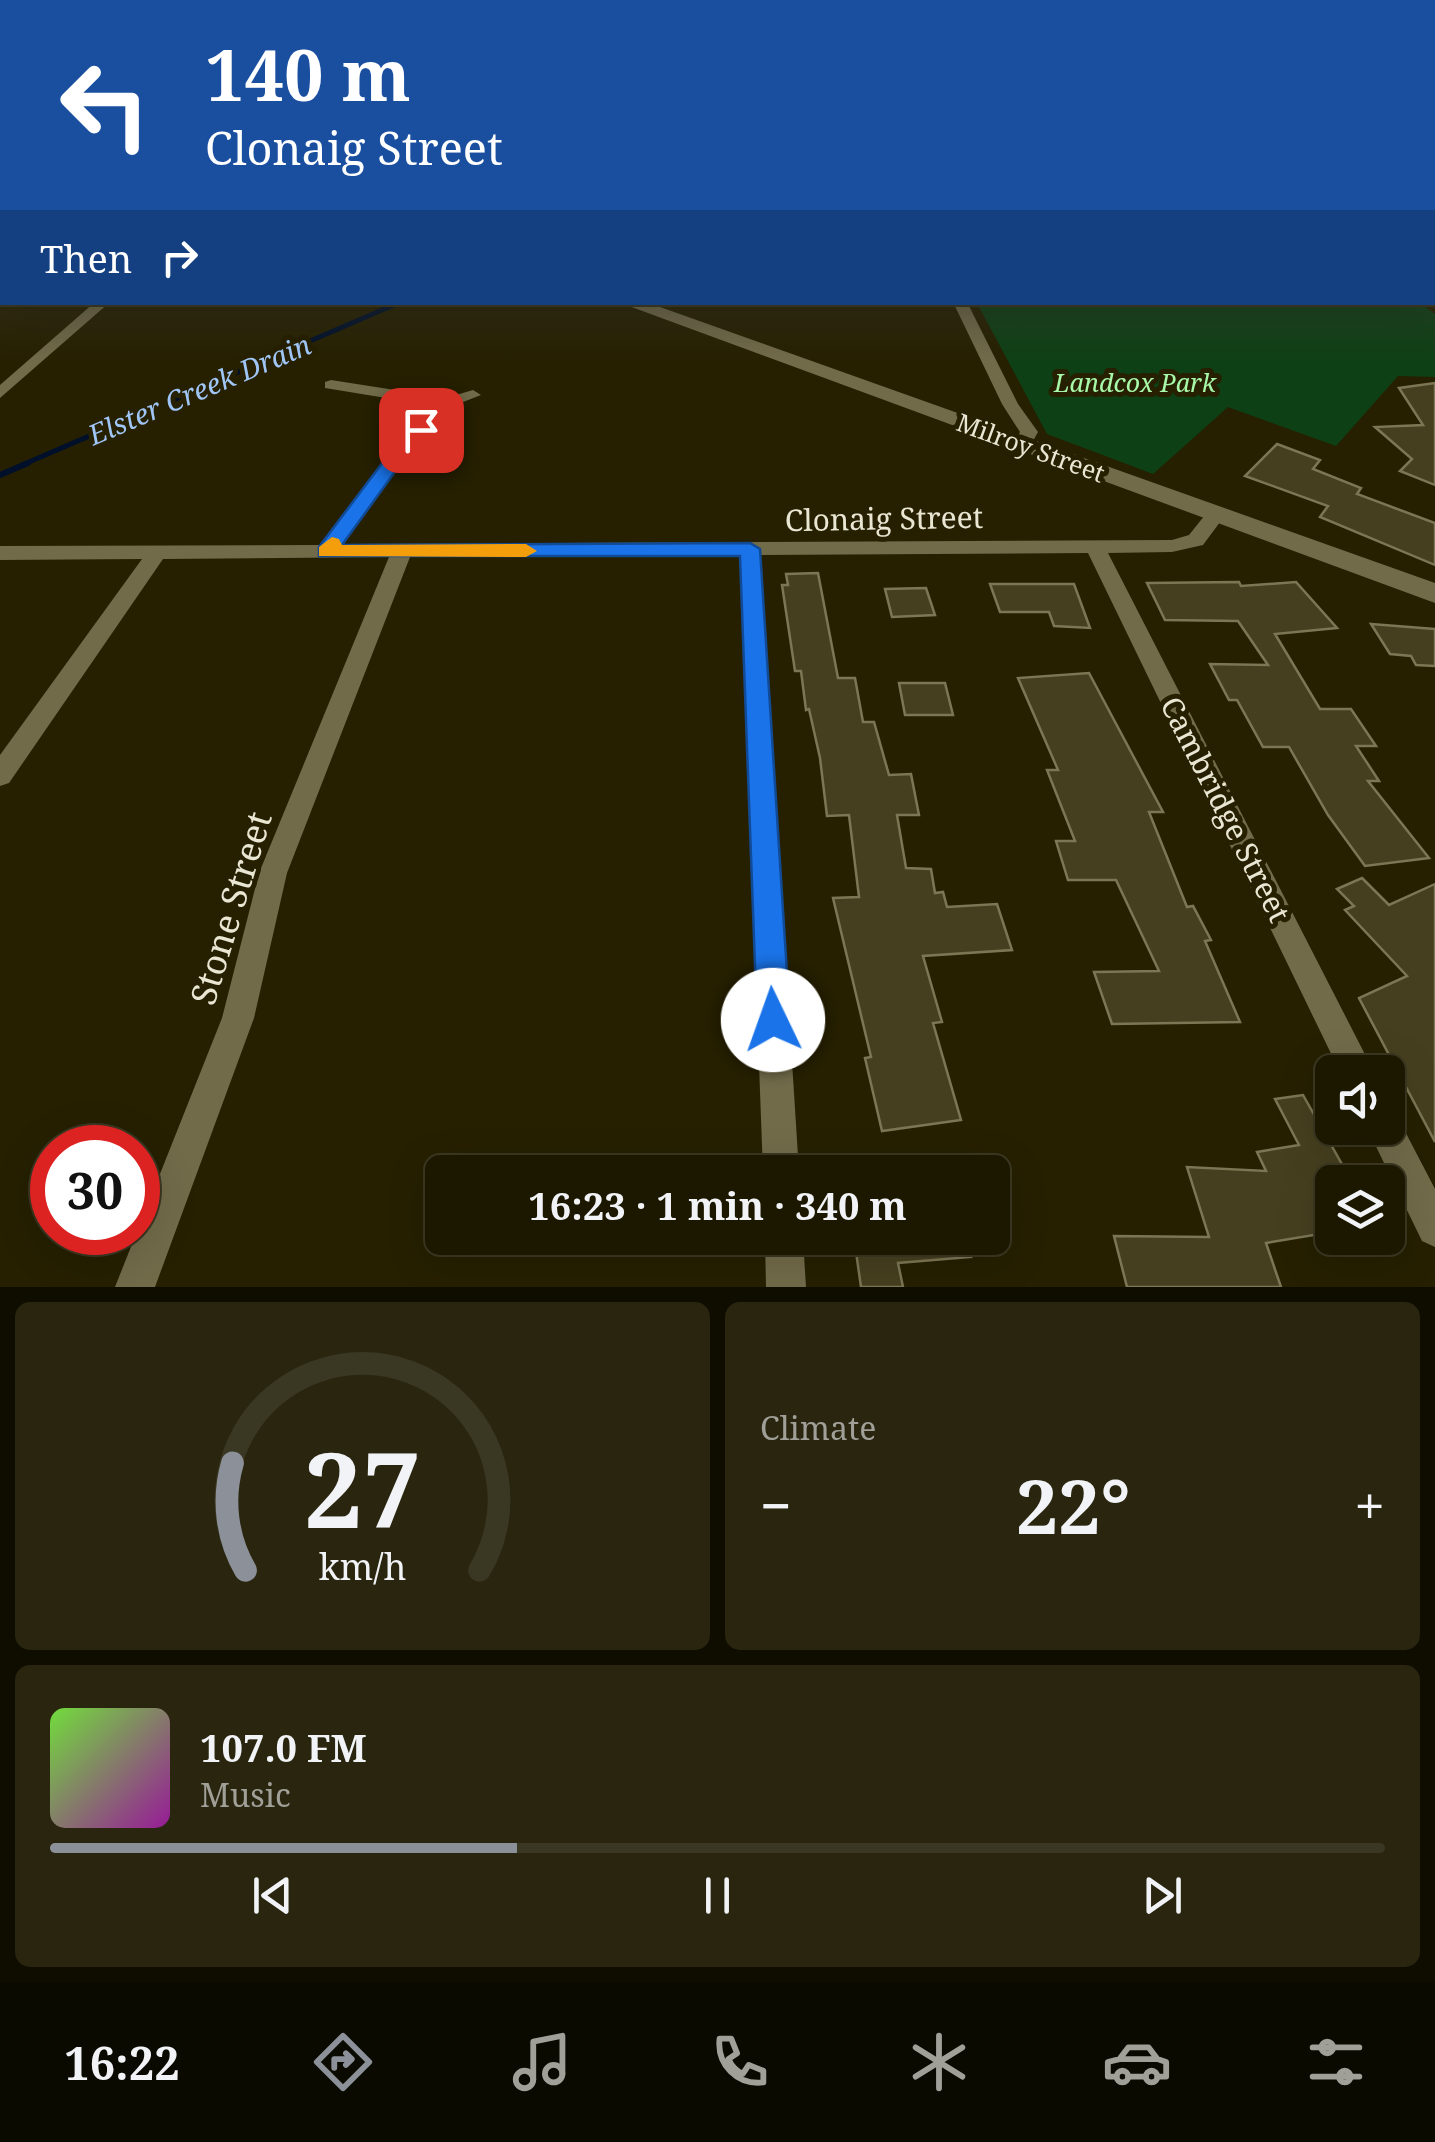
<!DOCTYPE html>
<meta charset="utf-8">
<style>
:root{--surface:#1c1800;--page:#29250f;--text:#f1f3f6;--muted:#a0a099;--line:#3a3722;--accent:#8c9099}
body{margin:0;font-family:"Noto Serif",serif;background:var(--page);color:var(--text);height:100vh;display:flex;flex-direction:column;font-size:38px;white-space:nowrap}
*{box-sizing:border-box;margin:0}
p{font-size:32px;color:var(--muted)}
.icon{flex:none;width:55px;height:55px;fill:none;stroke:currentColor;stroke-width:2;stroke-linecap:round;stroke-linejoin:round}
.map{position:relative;height:1287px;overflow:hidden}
.details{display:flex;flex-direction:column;gap:15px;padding:15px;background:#0f0d00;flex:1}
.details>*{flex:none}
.top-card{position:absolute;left:0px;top:0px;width:1435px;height:305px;box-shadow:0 10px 40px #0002,0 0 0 2px var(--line);background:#1a4fa0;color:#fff;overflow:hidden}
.fabs{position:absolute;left:1315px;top:1055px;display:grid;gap:20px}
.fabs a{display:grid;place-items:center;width:90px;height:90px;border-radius:15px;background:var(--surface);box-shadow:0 10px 40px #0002,0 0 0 2px var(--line);font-size:50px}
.speed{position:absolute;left:30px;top:1125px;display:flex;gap:20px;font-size:50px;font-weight:700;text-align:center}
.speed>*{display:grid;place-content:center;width:130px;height:130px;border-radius:50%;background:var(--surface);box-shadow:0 10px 40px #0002,0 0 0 2px var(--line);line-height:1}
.speed .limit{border:15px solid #d22;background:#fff;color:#111}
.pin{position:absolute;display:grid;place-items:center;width:85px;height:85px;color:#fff;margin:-42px;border-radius:20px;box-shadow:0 5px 15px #0006}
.me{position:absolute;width:110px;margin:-55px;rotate:357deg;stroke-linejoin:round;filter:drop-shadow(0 0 8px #0008)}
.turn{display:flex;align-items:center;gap:35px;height:210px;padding:0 40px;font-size:45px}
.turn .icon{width:130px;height:130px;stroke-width:2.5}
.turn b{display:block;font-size:70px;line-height:85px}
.then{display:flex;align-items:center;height:95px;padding:0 40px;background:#0003;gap:20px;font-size:38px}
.big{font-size:75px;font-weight:700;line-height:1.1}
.details .tile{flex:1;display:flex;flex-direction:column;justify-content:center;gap:15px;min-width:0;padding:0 35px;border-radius:15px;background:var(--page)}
.details .dial{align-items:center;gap:0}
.dial svg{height:260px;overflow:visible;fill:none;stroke:var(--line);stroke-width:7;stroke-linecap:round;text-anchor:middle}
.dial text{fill:var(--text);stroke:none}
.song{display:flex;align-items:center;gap:30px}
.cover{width:120px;height:120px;border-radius:15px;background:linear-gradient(135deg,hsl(100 70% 55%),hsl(300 70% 35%))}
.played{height:10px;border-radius:5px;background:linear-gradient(90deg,var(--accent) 35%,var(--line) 35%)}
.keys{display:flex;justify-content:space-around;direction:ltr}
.heat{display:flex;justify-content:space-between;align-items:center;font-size:55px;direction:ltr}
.details .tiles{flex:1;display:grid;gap:15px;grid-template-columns:1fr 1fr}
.tile:last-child{grid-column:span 2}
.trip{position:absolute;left:425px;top:1155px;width:585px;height:100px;border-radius:15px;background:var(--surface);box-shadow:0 10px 40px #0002,0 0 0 2px var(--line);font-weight:700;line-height:100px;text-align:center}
.dock{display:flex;height:160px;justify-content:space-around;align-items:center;background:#0b0a00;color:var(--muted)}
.dock .icon{width:70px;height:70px}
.dock .on{color:var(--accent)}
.dock b{font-size:45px;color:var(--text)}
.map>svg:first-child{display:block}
.green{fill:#0e4015}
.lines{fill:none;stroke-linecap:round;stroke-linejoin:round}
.stream-far2{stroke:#00102b;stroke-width:4}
.stream-far1{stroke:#00102b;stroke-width:5}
.stream{stroke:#00102b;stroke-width:6}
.building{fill:#463f1f;stroke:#7c7654;stroke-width:2.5}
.minor{fill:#726b4a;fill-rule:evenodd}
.tertiary{fill:#726b4a;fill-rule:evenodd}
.trunk{stroke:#a67e39;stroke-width:40}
.route{fill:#1a73e8;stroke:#114b97;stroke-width:2.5}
.slow{fill:#f59e0b}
.labels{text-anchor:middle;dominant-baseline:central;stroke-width:10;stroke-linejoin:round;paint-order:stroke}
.far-park-label{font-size:25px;font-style:italic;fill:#a7f8a9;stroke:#262000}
.far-street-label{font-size:25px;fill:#e9e6d3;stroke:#262000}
.far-water-label{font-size:28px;font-style:italic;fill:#a0c6f7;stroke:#262000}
.street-label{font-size:30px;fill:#e9e6d3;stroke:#262000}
.near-street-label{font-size:35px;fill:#e9e6d3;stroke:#262000}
</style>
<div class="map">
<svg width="1435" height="1287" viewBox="0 0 1435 1287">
<rect width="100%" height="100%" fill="#262000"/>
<polygon class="green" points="977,303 1420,303 1435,314 1435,377 1398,376 1336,446 1228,407 1153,474 1047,434"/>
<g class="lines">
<polyline class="stream-far2" points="390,306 398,303"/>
<polyline class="stream-far1" points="22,465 396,304"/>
<polyline class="stream" points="0,475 28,463"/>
</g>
<g class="building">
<polygon points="1435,383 1435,485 1400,471 1412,459 1375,427 1423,425 1399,388"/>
<polygon points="1277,444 1320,460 1313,469 1361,488 1357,494 1435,523 1435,565 1320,517 1328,506 1245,476"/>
<polygon points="818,573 838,678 855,678 863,722 874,722 889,775 911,774 919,815 897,815 906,868 931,869 935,893 943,892 947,907 997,904 1012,950 923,956 942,1022 933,1023 961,1120 882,1131 865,1058 871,1057 833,898 859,897 849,815 827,816 820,758 809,709 806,710 801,671 795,671 782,585 788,585 786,574"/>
<polygon points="1239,582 1241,586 1296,582 1337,628 1275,634 1320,709 1351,709 1376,746 1356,746 1379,781 1368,781 1429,858 1365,866 1328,815 1289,747 1263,747 1237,700 1229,700 1210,664 1268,665 1238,621 1165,620 1147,583"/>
<polygon points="990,584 1074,584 1090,628 1054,626 1049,612 1000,612"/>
<polygon points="926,588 935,615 892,617 885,589"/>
<polygon points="1371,624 1435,629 1435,666 1416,665 1411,656 1390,654"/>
<polygon points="1089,673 1163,812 1149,812 1187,907 1193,906 1211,940 1205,941 1240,1022 1112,1024 1094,972 1159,971 1116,880 1068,880 1056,841 1075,841 1047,770 1058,770 1018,678"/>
<polygon points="899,683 945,683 953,715 905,715"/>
<polygon points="1362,878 1389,905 1435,884 1435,1142 1359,998 1407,976 1345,910 1354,906 1337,889"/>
<polygon points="1303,1095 1352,1182 1332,1182 1332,1232 1266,1243 1281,1287 1127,1287 1114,1236 1209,1237 1187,1167 1266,1171 1257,1152 1299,1145 1275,1099"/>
<polygon points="854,1238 966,1238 971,1257 898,1263 903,1287 861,1287"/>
</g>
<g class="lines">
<g class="minor">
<rect x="1432" y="211" width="3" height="6"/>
<rect x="1432" y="278" width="3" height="8"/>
<polygon points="95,302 110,302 0,398 0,385"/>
<polygon points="953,302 967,302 1018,404 1038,432 1029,448 1023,449 1014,444 1020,432 1002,404"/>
<polygon points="331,380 446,398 473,390 481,395 453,406 401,462 341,544 1172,540 1189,535 1209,510 1223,510 1226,514 1203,545 1172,552 1108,553 1374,1072 1340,1072 1088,553 760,555 799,1172 763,1172 740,555 410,557 287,873 254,1018 155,1287 115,1287 222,1018 259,873 389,557 163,559 9,783 0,786 0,755 142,559 0,560 0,546 320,545 389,454 435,406 325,388 325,382"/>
<polygon points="1388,1112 1397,1116 1435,1189 1435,1247 1422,1241 1367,1128 1388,1128"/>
<polygon points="765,1238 803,1238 806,1287 766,1287"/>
</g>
<g class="tertiary">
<rect x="0" y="289" width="2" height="10"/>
<polygon points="618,302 646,302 1435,583 1435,603"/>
</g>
<polyline class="trunk" points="0,213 2,212"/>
</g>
<linearGradient id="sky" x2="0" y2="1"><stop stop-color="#151200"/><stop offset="0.5" stop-color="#414237"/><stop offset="1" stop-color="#414237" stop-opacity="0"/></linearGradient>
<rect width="1435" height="363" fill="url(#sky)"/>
<polygon class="route" points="421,425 430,430 402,462 342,545 750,543 760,549 790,1020 785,1032 773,1037 762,1032 757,1020 740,556 319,556 319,547 389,454"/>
<polygon class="slow" points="332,537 339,539 342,545 526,544 537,551 526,557 319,556 319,547"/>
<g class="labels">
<g class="far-park-label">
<text x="1135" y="382">Landcox Park</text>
</g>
<g class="far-street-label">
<text transform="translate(1031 447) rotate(20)">Milroy Street</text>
</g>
<g class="far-water-label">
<text transform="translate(199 389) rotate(-23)">Elster Creek Drain</text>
</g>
<g class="street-label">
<text transform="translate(884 518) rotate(-1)">Clonaig Street</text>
<text transform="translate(1226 809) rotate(63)">Cambridge Street</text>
</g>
<g class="near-street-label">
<text transform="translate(230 908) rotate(-73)">Stone Street</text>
</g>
</g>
</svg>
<div class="fabs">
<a><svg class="icon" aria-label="sound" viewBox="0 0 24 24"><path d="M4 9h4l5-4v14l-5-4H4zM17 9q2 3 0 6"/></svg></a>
<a><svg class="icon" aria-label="layers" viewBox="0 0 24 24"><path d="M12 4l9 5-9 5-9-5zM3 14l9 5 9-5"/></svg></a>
</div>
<div class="speed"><div class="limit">30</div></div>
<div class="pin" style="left:421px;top:430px;background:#d93025"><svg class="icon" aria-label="arrive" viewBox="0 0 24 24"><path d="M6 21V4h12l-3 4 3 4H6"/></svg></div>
<svg class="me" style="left:773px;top:1020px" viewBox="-20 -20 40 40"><circle r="19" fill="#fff"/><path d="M0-13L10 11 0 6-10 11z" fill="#1a73e8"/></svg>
<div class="trip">16:23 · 1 min · 340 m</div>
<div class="top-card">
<div class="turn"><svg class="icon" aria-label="left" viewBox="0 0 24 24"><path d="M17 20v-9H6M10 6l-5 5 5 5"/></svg><div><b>140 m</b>Clonaig Street</div></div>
<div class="then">Then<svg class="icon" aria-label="right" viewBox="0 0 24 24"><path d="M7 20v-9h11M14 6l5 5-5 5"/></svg></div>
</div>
</div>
<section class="details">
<div class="tiles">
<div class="tile dial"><svg viewBox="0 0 100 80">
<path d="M14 69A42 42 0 1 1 86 69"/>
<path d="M14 69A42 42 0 0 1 10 36" stroke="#8c9099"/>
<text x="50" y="56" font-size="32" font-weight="700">27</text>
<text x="50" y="72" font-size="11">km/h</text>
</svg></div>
<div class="tile"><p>Climate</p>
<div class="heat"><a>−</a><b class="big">22°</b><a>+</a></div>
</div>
<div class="tile">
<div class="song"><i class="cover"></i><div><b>107.0 FM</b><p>Music</p></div></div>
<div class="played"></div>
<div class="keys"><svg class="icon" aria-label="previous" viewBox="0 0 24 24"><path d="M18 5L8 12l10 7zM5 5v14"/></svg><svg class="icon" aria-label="pause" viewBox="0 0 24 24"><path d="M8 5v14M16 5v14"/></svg><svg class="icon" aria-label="next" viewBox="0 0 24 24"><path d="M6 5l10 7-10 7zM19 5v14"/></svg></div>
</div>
</div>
</section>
<nav class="dock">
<b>16:22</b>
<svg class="icon on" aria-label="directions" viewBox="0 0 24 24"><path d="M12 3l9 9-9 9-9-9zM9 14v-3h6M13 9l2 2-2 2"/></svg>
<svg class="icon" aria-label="music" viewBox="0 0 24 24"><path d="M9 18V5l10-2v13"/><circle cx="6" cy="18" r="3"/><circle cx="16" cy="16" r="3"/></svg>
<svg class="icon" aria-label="phone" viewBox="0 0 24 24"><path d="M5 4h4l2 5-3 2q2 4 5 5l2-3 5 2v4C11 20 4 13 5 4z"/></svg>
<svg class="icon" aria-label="climate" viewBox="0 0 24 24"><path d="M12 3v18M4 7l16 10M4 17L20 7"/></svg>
<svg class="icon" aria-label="car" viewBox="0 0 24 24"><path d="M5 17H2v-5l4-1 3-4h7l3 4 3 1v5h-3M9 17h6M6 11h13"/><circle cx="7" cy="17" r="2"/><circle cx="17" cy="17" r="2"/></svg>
<svg class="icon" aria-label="filters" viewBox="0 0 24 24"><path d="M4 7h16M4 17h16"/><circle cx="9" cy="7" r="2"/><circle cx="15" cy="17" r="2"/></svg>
</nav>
